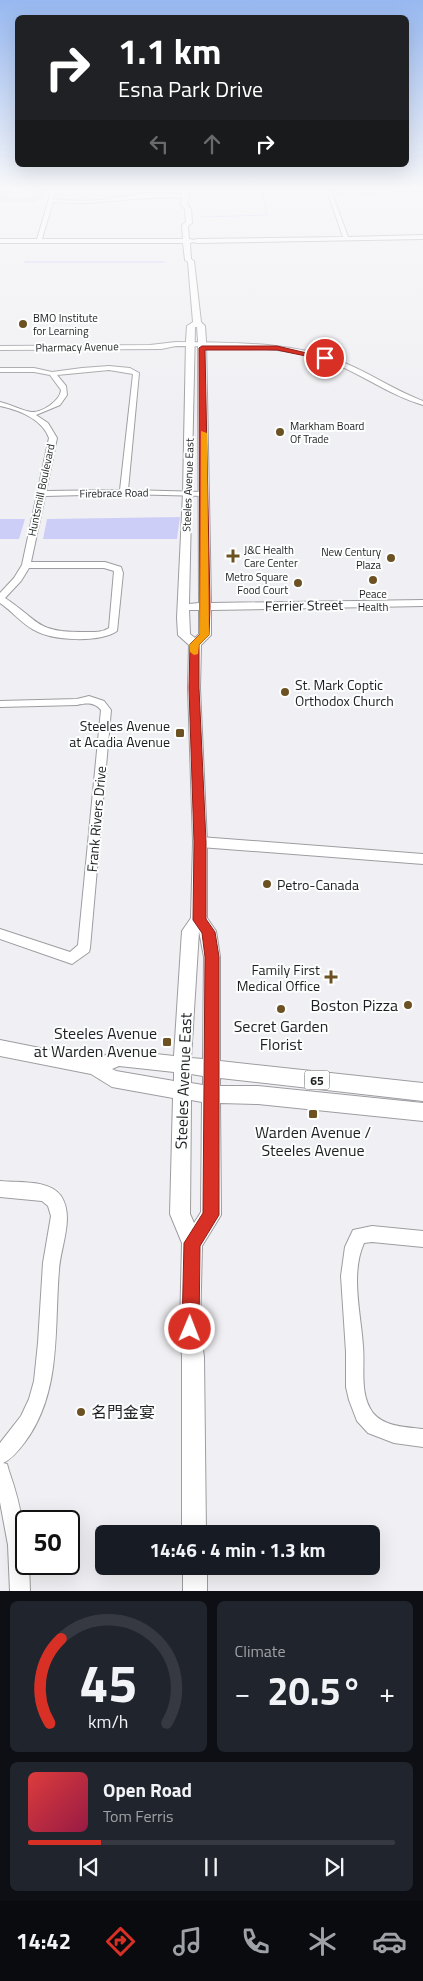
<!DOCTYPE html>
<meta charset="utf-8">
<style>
:root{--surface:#171b24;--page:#20242c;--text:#f1f3f6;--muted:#9ea1a6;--line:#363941;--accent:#d93025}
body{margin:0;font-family:"Titillium Web","Noto Sans SC",sans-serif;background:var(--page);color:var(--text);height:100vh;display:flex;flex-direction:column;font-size:19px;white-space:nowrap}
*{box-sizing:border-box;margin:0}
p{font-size:16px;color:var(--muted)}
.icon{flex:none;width:28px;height:28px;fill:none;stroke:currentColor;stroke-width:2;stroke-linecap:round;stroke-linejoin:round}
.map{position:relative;height:1591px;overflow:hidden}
.side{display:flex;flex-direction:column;gap:10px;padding:10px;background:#0d0f14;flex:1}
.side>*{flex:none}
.top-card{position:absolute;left:15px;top:15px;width:394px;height:152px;border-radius:8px;box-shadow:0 5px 20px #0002;background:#202124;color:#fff;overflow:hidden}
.speed{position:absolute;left:15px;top:1510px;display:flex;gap:10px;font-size:25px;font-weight:700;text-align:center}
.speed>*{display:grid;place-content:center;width:65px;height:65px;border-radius:50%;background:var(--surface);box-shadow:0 5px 20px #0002;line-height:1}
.speed .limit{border:2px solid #111;border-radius:8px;background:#fff;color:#111}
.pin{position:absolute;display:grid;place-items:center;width:42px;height:42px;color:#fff;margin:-21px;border:2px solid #fff;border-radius:50%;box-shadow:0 1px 5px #0007}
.me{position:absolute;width:55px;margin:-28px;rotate:1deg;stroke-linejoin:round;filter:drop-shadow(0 0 4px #0008)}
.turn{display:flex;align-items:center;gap:18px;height:105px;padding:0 20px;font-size:22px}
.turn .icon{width:65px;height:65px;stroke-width:2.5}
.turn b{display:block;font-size:35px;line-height:42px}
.lanes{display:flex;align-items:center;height:48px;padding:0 20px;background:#0003;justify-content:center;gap:25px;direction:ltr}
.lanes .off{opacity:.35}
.big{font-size:38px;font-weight:700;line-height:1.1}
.side .card{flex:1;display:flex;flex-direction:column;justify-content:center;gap:8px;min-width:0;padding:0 18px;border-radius:8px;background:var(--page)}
.side .dial{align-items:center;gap:0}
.dial svg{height:130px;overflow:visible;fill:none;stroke:var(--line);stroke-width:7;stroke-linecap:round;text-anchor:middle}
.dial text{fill:var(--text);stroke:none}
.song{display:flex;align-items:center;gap:15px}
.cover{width:60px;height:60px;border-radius:8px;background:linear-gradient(135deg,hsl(0 70% 55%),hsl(340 70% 35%))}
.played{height:5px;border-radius:2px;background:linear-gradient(90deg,var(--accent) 20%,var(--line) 20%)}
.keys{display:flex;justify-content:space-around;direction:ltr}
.heat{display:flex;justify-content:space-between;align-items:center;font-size:28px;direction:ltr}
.side .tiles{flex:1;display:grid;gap:10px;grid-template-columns:1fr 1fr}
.card:last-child{grid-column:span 2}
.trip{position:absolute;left:95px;top:1525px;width:285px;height:50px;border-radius:8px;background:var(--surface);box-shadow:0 5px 20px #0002;font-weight:700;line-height:50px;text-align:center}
.tabs{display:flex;height:80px;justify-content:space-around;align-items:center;background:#090b0e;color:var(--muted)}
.tabs .icon{width:35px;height:35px}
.tabs .selected{color:var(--accent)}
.tabs b{font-size:22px;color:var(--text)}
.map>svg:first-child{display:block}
.green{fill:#cdcef7}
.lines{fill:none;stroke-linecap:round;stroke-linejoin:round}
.stream{stroke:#bebefd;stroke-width:1}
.minor-casing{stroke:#9d9da1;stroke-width:2}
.major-casing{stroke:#9d9da1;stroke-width:2}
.minor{fill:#fff;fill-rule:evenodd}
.major{fill:#fff;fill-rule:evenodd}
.route{fill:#d93025;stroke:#8d1f18}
.slow{fill:#f59e0b}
.poi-dot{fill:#6c5123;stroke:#fdfefe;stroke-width:2}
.labels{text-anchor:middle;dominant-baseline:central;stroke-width:4;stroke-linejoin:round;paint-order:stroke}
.far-poi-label{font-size:11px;fill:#1f1f21;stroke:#fdfefe;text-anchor:start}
.far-street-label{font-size:11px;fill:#1f1f21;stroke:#fdfefe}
.shield{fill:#fdfefe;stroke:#626263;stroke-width:1}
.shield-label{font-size:12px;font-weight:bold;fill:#1f1f21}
.street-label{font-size:14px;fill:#1f1f21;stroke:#fdfefe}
.poi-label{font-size:14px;fill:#1f1f21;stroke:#fdfefe;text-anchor:start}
.near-poi-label{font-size:16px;fill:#1f1f21;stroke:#fdfefe;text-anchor:end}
.near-street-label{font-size:16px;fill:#1f1f21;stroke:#fdfefe}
</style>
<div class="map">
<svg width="423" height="1591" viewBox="0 0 423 1591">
<rect width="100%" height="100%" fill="#f0f0f4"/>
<g class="green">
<polygon points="0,188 11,188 8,198 30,198 34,188 47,188 43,199 31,202 0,201"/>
<polygon points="180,517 177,539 43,539 47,519"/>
<polygon points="0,519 25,519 19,539 0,539"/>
</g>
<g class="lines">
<g class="stream">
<polyline points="202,217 267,215 262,188"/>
<polyline points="25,262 164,262"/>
</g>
<defs>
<g id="minor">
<path d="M52,188H56L53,199C69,201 85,201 101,200C124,197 165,187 186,197L184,198C140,194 97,207 53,202L41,242L36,243Z"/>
<polygon points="423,189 423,191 332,193 348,237 423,235 423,239 196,243 193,241 196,239 343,237 328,193 331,190"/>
<path d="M176,342C229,343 290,341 340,361C368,372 394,390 423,401V405C392,396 366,377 336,364C292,345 224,347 176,346L161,349L0,350V346L150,345Z"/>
<path d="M109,366L130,368L139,373L128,490L204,492L208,494L204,496L124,494L45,496L31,562H105L121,567L123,573L117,631C100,643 52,641 34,630C21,623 12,611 0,603V593L14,578L22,565L49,438C42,419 19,410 0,406V402C9,404 24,411 31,412C42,413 60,401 61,390L50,375L34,372H0V368H34L52,372L82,368ZM109,370L133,374L120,490L46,491L57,438L48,423L36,415L60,405L67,395L66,386L57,375ZM29,568H104L114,571L109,628C101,633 92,632 82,632C35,632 40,621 5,598L21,581Z"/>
<path d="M89,696L104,701L111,710L90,948L89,952L72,964L0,939V929L70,952L78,945L101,710C94,702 87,703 77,705L0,707V701L77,699Z"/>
<polygon points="200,837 423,854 423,864 200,847 196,845 194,842 196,839"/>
<path d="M0,1181C18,1183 49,1179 61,1196C75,1217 60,1248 59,1270C54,1329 62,1392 25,1442C19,1450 12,1459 3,1463L7,1464L9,1471C20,1502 26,1531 26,1564H29L30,1591H10L8,1545L0,1502V1443L21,1416L29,1399L34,1381L38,1343L43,1263L51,1216L48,1206L42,1201L0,1197Z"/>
<path d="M372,1226L423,1231V1247L372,1242L364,1243C350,1274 361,1314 363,1346C365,1368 359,1394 373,1413C385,1427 406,1427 423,1429V1447L394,1443L368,1433L357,1421L349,1400L346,1387V1352L341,1276L345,1247L353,1230Z"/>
</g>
<g id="major">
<path d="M183,188H189L187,205L191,209L192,223L188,226L189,239L199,241L190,243L191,259L194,261L201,322L205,326L206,341L211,603L423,600V606L211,610V635L201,645L200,688L207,842V918L216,931L220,957V1061L423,1083V1101L220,1078V1086H258L423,1103V1121L258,1104L220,1103L221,1215L202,1246L200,1329L204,1357L206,1534H182V1357L180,1329L182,1243L170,1214L173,1098L112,1087L91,1074L0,1056V1040L95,1059L119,1050L174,1056L182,931L191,918L193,842L188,688L189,645L178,635L177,618L183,493L186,341L187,326L193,322L188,262L185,260L183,243H0V239H183L182,225L186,222L185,209L181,205ZM195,327H197L198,341L199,603L189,604ZM189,610H199V634L195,638L190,634ZM199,931L204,957L203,1059L191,1058ZM119,1066L174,1072V1081L116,1071L112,1069ZM191,1074L203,1076V1085L191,1083ZM191,1100L202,1102L201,1212L194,1223L190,1214Z"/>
<rect x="183" y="1566" width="24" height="25"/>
</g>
</defs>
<use href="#minor" class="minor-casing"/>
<use href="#major" class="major-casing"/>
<use href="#minor" class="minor"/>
<use href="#major" class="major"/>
</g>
<linearGradient id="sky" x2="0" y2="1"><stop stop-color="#97b8f0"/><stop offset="0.46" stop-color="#f8f8fa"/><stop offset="1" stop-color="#f8f8fa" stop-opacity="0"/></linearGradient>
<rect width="423" height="410" fill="url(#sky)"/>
<polygon class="route" points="202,346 277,346 328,358 325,360 277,350 205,350 210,607 209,635 199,645 199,688 206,842 206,919 215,932 219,957 219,1215 200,1246 199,1329 196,1335 190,1337 184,1335 182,1329 184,1243 203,1213 205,957 202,933 193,920 194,842 189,688 190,644 200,634 199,348"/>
<polygon class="slow" points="201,431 207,433 209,635 199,645 198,654 194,655 190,652 190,644 200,634"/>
<g class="poi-dot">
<circle cx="23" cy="324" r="5"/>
<circle cx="280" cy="432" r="5"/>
<path d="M230.5 548.5h5v5h5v5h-5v5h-5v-5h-5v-5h5z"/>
<circle cx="391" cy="558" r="5"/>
<circle cx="373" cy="580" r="5"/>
<circle cx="298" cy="583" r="5"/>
<circle cx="285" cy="692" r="5"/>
<rect x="175" y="728" width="10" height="10" rx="2.5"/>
<circle cx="267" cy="884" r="5"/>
<path d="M328.5 969.5h5v5h5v5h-5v5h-5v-5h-5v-5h5z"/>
<circle cx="408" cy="1005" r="5"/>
<circle cx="281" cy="1009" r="5"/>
<rect x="162" y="1037" width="10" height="10" rx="2.5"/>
<rect x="308" y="1109" width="10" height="10" rx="2.5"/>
<circle cx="81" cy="1412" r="5"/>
</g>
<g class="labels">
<g class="far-poi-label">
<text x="33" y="318">BMO Institute<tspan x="33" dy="13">for Learning</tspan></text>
<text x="290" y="426">Markham Board<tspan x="290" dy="13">Of Trade</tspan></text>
<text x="244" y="550">J&amp;C Health<tspan x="244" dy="13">Care Center</tspan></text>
<text x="381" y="552" text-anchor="end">New Century<tspan x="381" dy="13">Plaza</tspan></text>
<text x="288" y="577" text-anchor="end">Metro Square<tspan x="288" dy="13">Food Court</tspan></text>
<text x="373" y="594" text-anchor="middle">Peace<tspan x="373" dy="13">Health</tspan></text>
</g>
<g class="far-street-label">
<text transform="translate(77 347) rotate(-1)">Pharmacy Avenue</text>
<text transform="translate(188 485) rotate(-88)">Steeles Avenue East</text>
<text transform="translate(41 490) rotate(-78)">Huntsmill Boulevard</text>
<text transform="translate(114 493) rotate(-1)">Firebrace Road</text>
</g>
<rect class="shield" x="304.5" y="1070.5" width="25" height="19" rx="4"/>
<g class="shield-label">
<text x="317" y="1080">65</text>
</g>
<g class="street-label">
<text transform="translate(304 605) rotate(-1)">Ferrier Street</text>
<text transform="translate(96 819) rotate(-85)">Frank Rivers Drive</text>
</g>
<g class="poi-label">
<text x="295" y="684">St. Mark Coptic<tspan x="295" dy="16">Orthodox Church</tspan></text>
<text x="170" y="725" text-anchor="end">Steeles Avenue<tspan x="170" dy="16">at Acadia Avenue</tspan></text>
<text x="277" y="884">Petro-Canada</text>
<text x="320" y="969" text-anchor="end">Family First<tspan x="320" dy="16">Medical Office</tspan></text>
</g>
<g class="near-poi-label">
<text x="398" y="1005">Boston Pizza</text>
<text x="281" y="1026" text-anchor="middle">Secret Garden<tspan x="281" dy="18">Florist</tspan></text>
<text x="157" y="1033">Steeles Avenue<tspan x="157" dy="18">at Warden Avenue</tspan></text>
<text x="313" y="1132" text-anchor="middle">Warden Avenue /<tspan x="313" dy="18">Steeles Avenue</tspan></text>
<text x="91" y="1412" text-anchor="start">名門金宴</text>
</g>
<g class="near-street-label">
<text transform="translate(183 1081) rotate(-88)">Steeles Avenue East</text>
</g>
</g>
</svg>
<div class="speed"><div class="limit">50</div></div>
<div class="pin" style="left:325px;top:358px;background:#d93025"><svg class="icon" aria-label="arrive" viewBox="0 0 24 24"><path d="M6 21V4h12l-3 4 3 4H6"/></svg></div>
<svg class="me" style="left:190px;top:1329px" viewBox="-20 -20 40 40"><circle r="17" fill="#d93025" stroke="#fff" stroke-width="3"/><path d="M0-11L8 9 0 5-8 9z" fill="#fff"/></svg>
<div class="trip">14:46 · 4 min · 1.3 km</div>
<div class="top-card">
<div class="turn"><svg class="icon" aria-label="right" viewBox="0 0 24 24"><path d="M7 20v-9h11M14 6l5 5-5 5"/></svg><div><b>1.1 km</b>Esna Park Drive</div></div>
<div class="lanes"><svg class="icon off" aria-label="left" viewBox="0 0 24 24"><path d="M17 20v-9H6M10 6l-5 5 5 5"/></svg><svg class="icon off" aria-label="ahead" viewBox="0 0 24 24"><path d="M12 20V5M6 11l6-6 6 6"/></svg><svg class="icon" aria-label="right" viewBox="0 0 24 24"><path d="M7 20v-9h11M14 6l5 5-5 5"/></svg></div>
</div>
</div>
<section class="side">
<div class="tiles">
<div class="card dial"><svg viewBox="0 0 100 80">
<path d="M14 69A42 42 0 1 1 86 69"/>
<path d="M14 69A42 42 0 0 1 21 17" stroke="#d93025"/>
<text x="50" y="56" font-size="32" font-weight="700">45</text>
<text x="50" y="72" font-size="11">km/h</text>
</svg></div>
<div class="card"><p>Climate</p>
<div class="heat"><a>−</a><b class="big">20.5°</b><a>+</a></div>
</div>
<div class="card">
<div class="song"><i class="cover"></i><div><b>Open Road</b><p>Tom Ferris</p></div></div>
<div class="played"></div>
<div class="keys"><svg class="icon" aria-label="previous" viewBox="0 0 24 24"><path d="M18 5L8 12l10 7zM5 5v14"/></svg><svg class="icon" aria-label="pause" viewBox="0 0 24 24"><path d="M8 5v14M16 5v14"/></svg><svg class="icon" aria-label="next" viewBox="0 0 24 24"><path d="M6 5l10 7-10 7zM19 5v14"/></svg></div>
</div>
</div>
</section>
<nav class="tabs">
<b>14:42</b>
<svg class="icon selected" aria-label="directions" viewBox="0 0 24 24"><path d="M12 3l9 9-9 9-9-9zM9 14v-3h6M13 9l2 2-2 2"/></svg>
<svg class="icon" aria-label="music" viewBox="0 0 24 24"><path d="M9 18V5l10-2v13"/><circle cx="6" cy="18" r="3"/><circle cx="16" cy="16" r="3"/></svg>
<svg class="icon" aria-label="phone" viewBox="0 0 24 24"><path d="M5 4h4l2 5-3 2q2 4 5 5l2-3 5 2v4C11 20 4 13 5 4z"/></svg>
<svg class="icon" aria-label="climate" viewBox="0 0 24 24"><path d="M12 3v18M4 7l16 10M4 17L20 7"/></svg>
<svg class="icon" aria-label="car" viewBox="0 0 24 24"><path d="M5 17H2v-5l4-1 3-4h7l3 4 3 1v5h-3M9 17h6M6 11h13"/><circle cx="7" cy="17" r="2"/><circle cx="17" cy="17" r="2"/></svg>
</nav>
